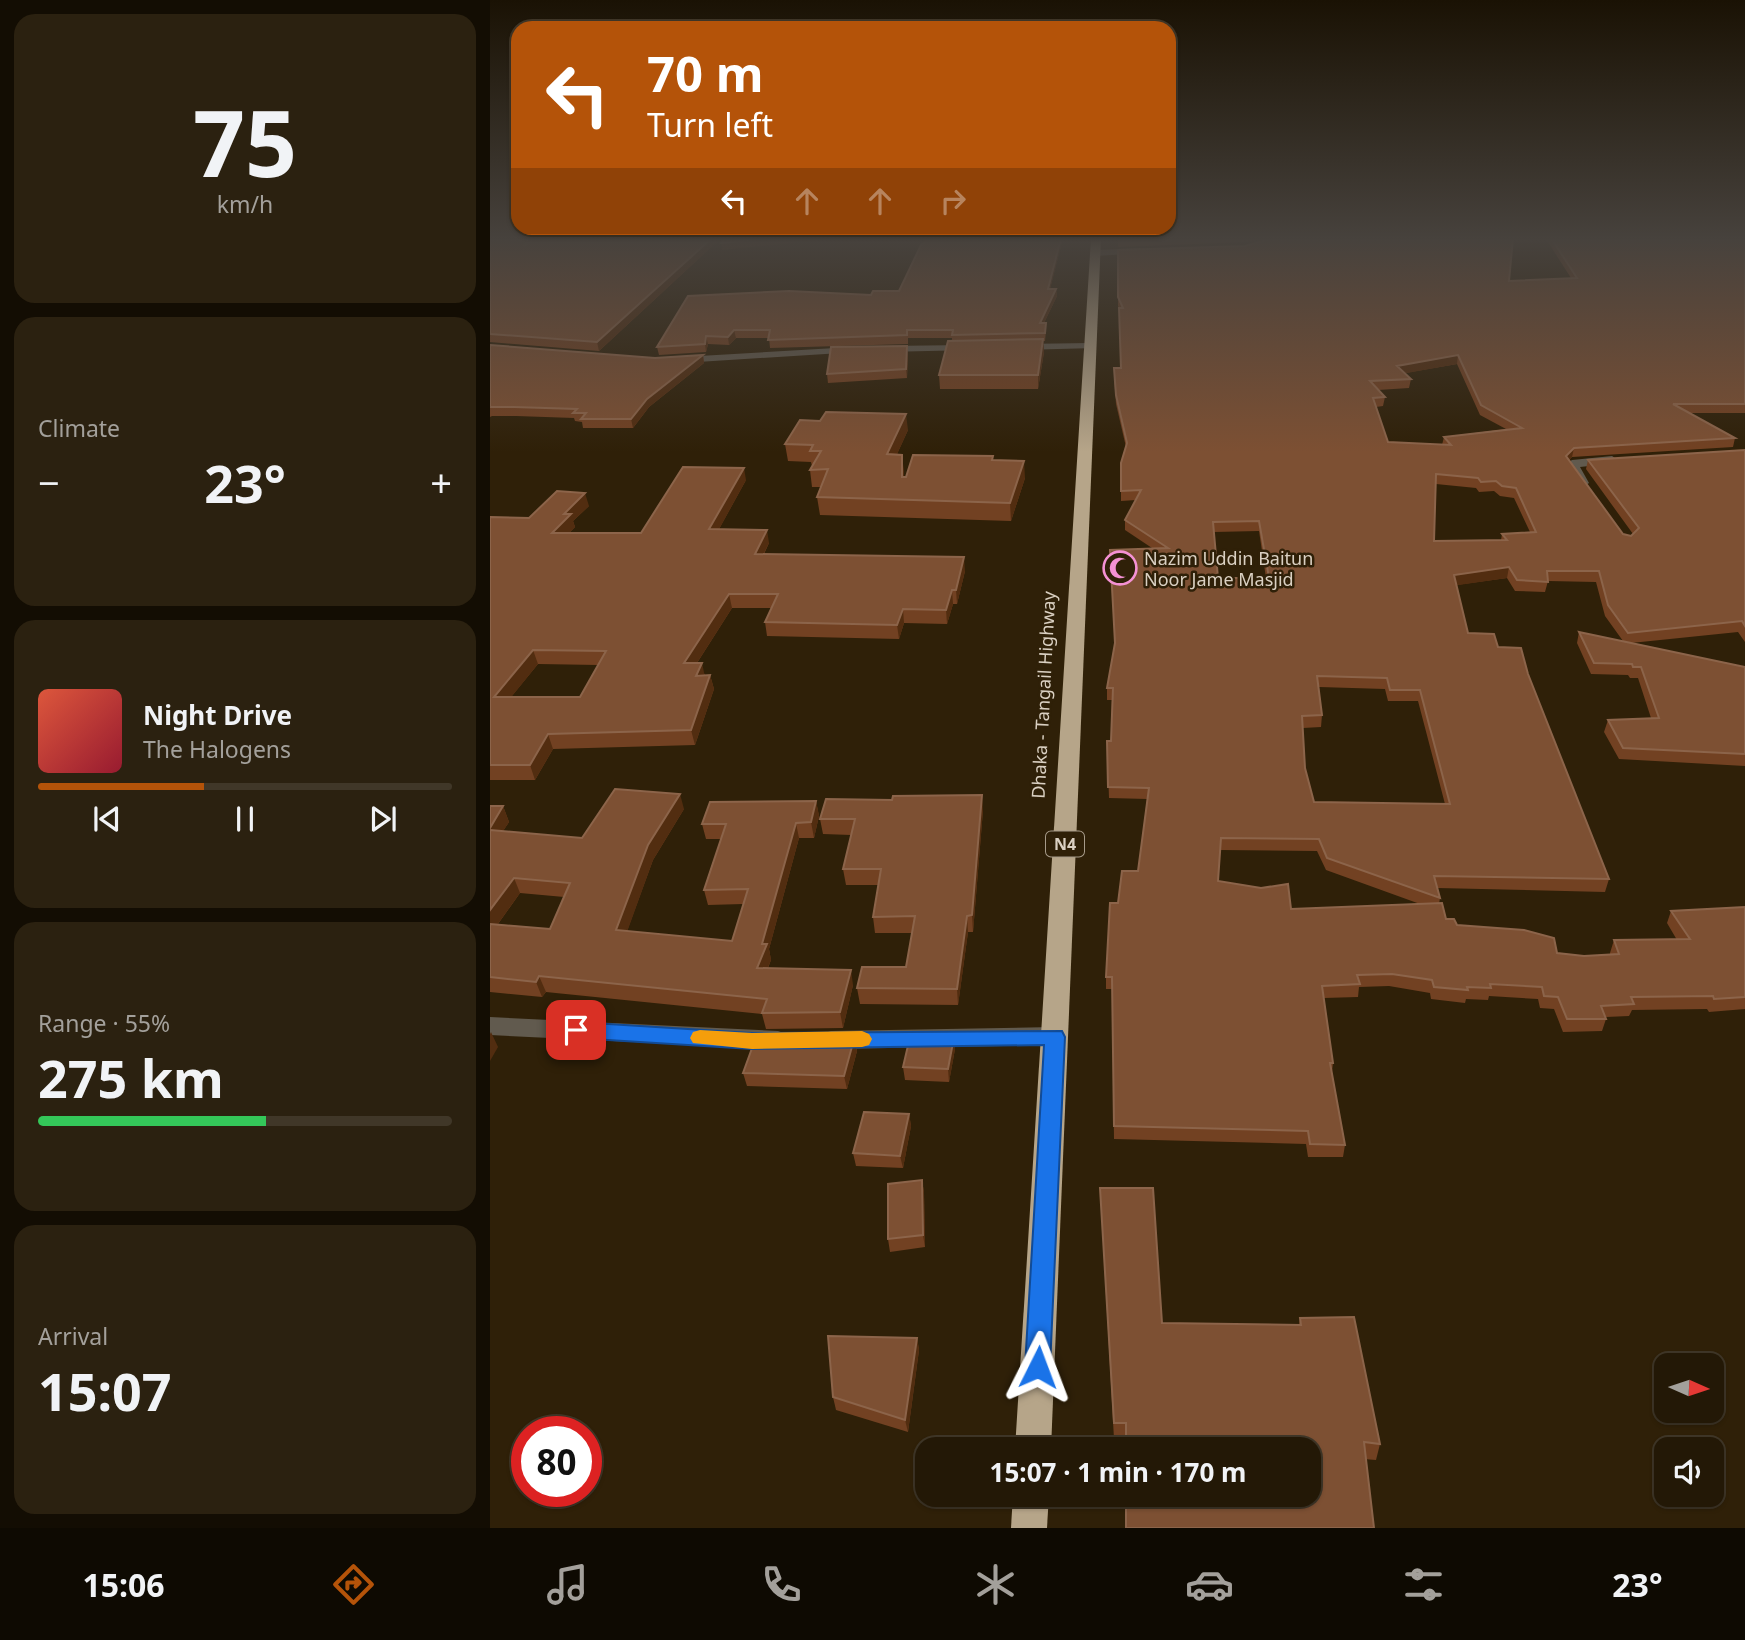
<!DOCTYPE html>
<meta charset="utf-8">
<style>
:root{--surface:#231806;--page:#2b2110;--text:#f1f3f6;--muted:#a3a09b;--line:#403728;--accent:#b45309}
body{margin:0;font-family:"Noto Sans",sans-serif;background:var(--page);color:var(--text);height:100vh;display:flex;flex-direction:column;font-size:26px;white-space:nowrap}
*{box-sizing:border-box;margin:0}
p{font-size:23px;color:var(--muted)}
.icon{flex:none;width:38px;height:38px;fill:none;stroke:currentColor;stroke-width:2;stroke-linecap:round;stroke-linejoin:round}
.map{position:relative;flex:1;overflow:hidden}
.details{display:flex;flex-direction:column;gap:14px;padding:14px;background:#130d03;width:490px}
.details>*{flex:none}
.guide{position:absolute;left:21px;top:21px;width:665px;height:214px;border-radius:21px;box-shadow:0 2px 5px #0004,0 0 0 2px var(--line);background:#b45309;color:#fff;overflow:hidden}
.needle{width:46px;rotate:93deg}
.tools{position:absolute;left:1164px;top:1353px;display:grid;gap:14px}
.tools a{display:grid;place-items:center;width:70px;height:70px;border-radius:14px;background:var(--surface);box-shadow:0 2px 5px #0004,0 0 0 2px var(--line);font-size:35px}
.speed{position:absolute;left:21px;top:1416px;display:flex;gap:14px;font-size:35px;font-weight:700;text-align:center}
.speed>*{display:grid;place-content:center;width:91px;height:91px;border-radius:50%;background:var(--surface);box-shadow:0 2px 5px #0004,0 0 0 2px var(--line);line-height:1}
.speed .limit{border:10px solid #d22;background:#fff;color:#111}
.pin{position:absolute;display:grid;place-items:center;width:60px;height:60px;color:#fff;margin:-30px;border-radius:14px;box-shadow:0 4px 10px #0006}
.me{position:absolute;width:77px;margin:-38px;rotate:3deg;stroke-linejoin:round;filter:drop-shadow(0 0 5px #0008)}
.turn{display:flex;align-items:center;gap:24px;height:147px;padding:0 21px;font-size:32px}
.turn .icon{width:91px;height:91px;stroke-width:2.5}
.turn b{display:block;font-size:49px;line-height:60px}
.lanes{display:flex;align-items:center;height:66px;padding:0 21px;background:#0003;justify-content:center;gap:35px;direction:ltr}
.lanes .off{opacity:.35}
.big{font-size:52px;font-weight:700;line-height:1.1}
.details .widget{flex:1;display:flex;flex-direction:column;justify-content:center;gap:10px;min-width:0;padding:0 24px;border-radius:21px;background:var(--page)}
.details .dial{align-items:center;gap:0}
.dial b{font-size:91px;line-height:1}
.song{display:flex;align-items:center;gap:21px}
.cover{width:84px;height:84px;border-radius:10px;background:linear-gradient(135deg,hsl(10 70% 55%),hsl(350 70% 35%))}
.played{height:7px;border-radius:4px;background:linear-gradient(90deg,var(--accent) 40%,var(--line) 40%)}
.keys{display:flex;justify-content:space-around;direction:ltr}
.heat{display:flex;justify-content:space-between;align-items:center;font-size:38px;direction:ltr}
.charge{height:10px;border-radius:5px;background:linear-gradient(90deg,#34c759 55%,var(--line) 0)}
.trip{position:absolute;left:425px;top:1437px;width:406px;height:70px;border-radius:21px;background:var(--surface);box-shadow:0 2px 5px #0004,0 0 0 2px var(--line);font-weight:700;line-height:70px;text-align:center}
.dock{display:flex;height:112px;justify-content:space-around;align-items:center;background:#0e0a02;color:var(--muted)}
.dock .icon{width:49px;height:49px}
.dock .on{color:var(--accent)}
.dock b{font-size:32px;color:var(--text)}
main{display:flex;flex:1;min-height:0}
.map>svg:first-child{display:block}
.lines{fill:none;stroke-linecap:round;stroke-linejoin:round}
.minor{fill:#615a4e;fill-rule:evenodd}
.highway{fill:#b6a589;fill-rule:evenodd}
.wall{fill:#724122;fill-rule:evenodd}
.shaded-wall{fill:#522d10}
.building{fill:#7d5033;stroke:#8c644a;stroke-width:2;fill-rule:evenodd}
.route{fill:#1a73e8;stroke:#114b97;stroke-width:2}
.slow{fill:#f59e0b}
.labels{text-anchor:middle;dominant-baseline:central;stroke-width:5;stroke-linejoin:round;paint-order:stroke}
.shield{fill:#2f2008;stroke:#a79b8a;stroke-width:2}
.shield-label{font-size:16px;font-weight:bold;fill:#dad0c2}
.poi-label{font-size:18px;fill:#dad0c2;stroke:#2f2008;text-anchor:start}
.street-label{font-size:18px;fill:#dad0c2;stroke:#2f2008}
</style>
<main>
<section class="details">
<div class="widget dial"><b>75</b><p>km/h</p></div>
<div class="widget"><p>Climate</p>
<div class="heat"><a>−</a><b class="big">23°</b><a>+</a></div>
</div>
<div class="widget">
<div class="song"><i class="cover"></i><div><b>Night Drive</b><p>The Halogens</p></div></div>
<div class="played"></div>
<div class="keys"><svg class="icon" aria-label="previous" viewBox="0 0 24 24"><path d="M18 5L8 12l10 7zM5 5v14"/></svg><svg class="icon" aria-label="pause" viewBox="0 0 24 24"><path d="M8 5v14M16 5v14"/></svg><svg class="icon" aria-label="next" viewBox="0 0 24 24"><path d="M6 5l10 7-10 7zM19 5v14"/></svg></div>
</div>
<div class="widget"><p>Range · 55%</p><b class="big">275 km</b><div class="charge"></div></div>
<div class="widget"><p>Arrival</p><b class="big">15:07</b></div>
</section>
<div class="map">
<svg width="1255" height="1528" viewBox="0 0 1255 1528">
<rect width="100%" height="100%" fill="#2f2008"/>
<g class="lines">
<g class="minor">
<polygon points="651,248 654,253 605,256 601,253 605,250"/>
<polygon points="601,343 606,346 605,348 531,350 526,347 531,344"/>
<polygon points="478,345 483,348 482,350 394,352 389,349 394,346"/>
<polygon points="363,347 367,348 367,352 192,363 187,360 192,357"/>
<polygon points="1122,456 1128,460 1126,463 1090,467 1099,483 1093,487 1089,486 1076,464 1082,460"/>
<polygon points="0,1017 288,1031 296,1034 299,1040 296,1046 288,1049 0,1035"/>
<polygon points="565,1027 573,1030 576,1036 573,1042 565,1045 341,1049 333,1046 330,1040 333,1034 341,1031"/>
</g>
<g class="highway">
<polygon points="601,238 611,238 561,1449 525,1449"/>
<polygon points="523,1494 559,1494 557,1528 521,1528"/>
</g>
</g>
<g class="wall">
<polygon points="0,238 231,238 109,351 0,342"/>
<polygon points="573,238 560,289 566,289 567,296 554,323 556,331 555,341 553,341 554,352 548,389 450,389 449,375 462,340 462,338 418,338 418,344 280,348 279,338 246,338 239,345 218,344 216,352 169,355 167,347 381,295 409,291"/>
<polygon points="628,238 776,238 754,242 628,247"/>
<path d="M1036,238H1255V413H1200L1245,438L1243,447L1082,457L1079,460L1133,534L1141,536L1143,534L1096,469L1098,460L1255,450V642L1248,632L1141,643L1255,667V766L1129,759L1114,732L1118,720L1161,718L1148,678H1140L1138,675L1101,674L1087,643L1089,632L1133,641L1115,616L1106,582L1058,581L1055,592L1025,591L1017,578L966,585L978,633L1008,647L1038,674L1119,879L1115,892L947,888L950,898L949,904L956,919L967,925L1067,953L1094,956L1120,954V953L1124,940H1187L1177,923L1181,911L1255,907V1009L1219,1012L1217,1009L1142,1010L1139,1016L1116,1017V1019L1112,1031L1073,1032L1064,1009L1050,1008L1048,999L999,996L998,1000L976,999L975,1003L941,999L940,993L899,986L869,987L868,997L834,998L843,1063L842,1072L855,1145L853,1157H818L816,1144L624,1139L622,989H616V977L628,903L648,871L657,799L619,798L617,741H621L622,700H617V688L662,548L635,530V520L646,500L631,501V463L636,447L626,404L624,376V368H631L629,308L628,306V250L755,246L1019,281L1081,278L1056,239ZM967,364L990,415L1016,429L954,437L952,445L898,442L886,407L893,406L895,397L888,390L919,388L921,379L915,373ZM946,484L986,488L989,492L1004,491L1010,496L1024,498L1040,532L1012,534L1011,540L944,541ZM769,531L776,578H728L724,532ZM829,687L895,689L898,701H928L955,804L824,802L815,768L813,728L831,727L832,715ZM730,850L827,851L836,870L930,904L801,909L728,881Z"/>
<polygon points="0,345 165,358 213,355 214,363 159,407 143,428 93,428 92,422 85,421 84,418 26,416 2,416 0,417"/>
<polygon points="418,355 417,378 338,383 337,374"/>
<polygon points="418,430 407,454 412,455 414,477 504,460 535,478 521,521 330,515 327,497 331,487 322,487 320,470 322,466 321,462 298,461 295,444"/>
<path d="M256,480L229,529L279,543L274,554L475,571L467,604H463L457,624L414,623L409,639L277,636L275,622L281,608H242L207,663L215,675H220L224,689L205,745L63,749L45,780H0V517L39,518L99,506L83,521L85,527L79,533H151ZM48,664L108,665L90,697H21Z"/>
<path d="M326,801L329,816L324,838H309L279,949L281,960L278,968L363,985L353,1028L276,1029L272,1014L56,992L52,997L0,992V806H13L19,822L13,831L92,838L194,809L163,860L137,931L242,941L253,904L218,905L214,890L231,839H216L212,824ZM30,893L74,897L60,929L8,924Z"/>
<polygon points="493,810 483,932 478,932 468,1005 370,1004 367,988 416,967 422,933 385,933 383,917 388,885 356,885 353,869 361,835 333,834 330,819"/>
<polygon points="464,1037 465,1049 459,1082 415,1080 413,1067"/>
<polygon points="364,1039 367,1051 357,1089 257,1086 253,1073"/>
<polygon points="419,1114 421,1126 413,1168 366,1166 363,1153"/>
<polygon points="432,1180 434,1193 435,1247 400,1252 398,1239"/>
<polygon points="610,1188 672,1323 809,1325 810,1318 890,1444 886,1460 624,1439"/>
<polygon points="427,1338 429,1350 418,1432 346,1410 343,1397"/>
</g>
<g class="shaded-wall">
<polygon points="222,238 231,238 109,351 107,342"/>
<polygon points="275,238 350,238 232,250 231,243"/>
<polygon points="571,238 573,238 558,296 558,289"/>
<polygon points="754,238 776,238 754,242"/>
<polygon points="566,289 567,296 550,331 550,323"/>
<polygon points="244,330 246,338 239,345 238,337"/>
<polygon points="216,336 218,344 216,352 215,344"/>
<polygon points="553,339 554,352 548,389 548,375"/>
<polygon points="417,346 418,355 417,378 416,369"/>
<polygon points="213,355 214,363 159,407 143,428 141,419 157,399"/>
<polygon points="968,355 967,364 906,375 907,366"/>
<polygon points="416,414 418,430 399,472 397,454"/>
<polygon points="1084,448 1082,457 1074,466 1076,456"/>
<polygon points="412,455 414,472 414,494 412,477"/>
<polygon points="534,461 535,478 521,521 520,503"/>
<polygon points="254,468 256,480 222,542 219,529"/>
<polygon points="95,493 99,506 83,521 85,527 66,547 62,533 74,514"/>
<polygon points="277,530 279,543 267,567 265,554"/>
<polygon points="474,557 475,571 467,604 466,590"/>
<polygon points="1019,567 1017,578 962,586 964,575"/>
<polygon points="462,590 463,604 457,624 456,610"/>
<polygon points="239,594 242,608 198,677 194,663"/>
<polygon points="413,609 414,623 409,639 407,625"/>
<polygon points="43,650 48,664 9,712 4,697"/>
<polygon points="212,663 215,677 206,676"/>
<polygon points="220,675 224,689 205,745 201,730"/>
<polygon points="58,734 63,749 45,780 40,765"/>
<polygon points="190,794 194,809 163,860 132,946 126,930 158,845"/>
<polygon points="492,795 493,810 483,932 482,915"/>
<polygon points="326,801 329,816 324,838 321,822"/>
<polygon points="13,806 19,822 4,845 0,834 0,828"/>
<polygon points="306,823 309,838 279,949 281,960 271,983 267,968 272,944"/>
<polygon points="24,878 30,893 0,935 0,910"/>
<polygon points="477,916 478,932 468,1005 467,989"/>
<polygon points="361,970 363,985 353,1028 350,1012"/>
<polygon points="49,976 56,992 52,997 46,982"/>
<polygon points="1,1032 8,1047 0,1061 0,1034"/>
<polygon points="464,1037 465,1049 459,1082 458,1069"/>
<polygon points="364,1039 367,1051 357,1089 354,1076"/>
<polygon points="419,1114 421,1126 413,1168 410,1156"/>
<polygon points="432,1180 434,1193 435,1247 433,1235"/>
<polygon points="427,1338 429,1350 418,1432 415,1420"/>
</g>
<g class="building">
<polygon points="0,238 39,238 34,246 45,238 222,238 107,342 0,334"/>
<polygon points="233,238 275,238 231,243"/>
<polygon points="441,238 571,238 558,289 566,289 550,323 556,323 555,333 462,335 463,330 417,330 417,335 278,340 280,330 244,330 238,337 216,336 215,344 167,347 198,296 299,291 381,295 383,291 409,291 431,245"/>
<path d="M784,238H1023L1019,281L1087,278L1061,238H1255V404H1183L1245,438L1084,448L1076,456L1133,534L1141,536L1149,528L1098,460L1255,450V626L1252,621L1138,633L1118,605L1109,571H1057L1058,582L1027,580L1019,567L964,575L978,633L1004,634L1008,647L1031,648L1038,674L1119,879L944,876L950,898L837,858L829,839L731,838L728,881L771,888L798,884L801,909L952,903L956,919H964L967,925L1034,930L1064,938L1067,953L1094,956L1129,954L1124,940L1200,939L1181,911L1255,907V997L1224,999L1223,996L1141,997L1144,1004L1111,1006L1116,1019H1077L1068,997L1054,996L1052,987L1000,984L1001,988L977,987L978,990L944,987L942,980L902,974L867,975L870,984L832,986L843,1063H840L855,1145L820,1144L818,1131L624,1126L622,977H616L620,903H628L632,871H648L659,788L618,787L617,741H621L623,688H617L625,643L620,550L678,548L635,520L651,490L631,491V463L637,443L626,395L624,368H631L629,308H633L628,297V250L755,246ZM968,355L991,405L1032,428L954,437L961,445L898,442L883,398L895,397L880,381L921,379L907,366ZM946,474L988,478L991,482L1006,481L1012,486L1026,488L1046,532L1012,534L1017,540L944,541ZM769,521L779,578H728L723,522ZM827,676L897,678L900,690H930L960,804L824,802L815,768L812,716L832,715Z"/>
<polygon points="553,339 548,375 449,375 458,341"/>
<polygon points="0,345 165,358 213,355 157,399 141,419 91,419 96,413 83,413 87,409 24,407 0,407"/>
<polygon points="417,346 416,369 337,374 341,347"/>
<polygon points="336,412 416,414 397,454 412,455 412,477 416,477 423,455 503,456 502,460 534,461 520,503 327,497 338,469 320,470 331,451 320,451 323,445 295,444 310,420 330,421"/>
<path d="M193,467L254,468L219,529L277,530L265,554L474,557L466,590H462L456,610L413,609L407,625L275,622L288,594H239L194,663H212L206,676L220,675L201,730L58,734L40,765H0V517L39,518L67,491L95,493L74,514H81L62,533H151ZM43,650L116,651L90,697H4Z"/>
<polygon points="1089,632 1255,667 1255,754 1133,748 1118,720 1169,718 1151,667 1143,667 1142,664 1104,663"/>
<polygon points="125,789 190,794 158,845 126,930 242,941 258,889 214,890 236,824 212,824 220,802 326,801 321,822 306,823 272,944 277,944 267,968 361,970 350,1012 272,1013 277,999 49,976 46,982 0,977 0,924 60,929 80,883 24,878 0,910 0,830 92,838"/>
<polygon points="492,795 482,915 477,916 467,989 367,988 372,967 416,967 425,916 383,917 391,869 353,869 365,819 330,819 336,799 402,800 403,796"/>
<polygon points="0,806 13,806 0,828"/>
<polygon points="420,1037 464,1037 458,1069 413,1067"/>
<polygon points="364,1039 354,1076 253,1073 265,1040"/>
<polygon points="374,1112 419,1114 410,1156 363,1153"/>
<polygon points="432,1180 433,1235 398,1239 398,1184"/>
<polygon points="610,1188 663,1188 672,1323 811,1325 810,1318 864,1317 890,1444 874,1442 884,1528 636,1528 636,1494 819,1494 819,1449 636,1449 636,1423 624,1423"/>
<polygon points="338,1336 427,1338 415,1420 343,1397"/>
</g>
<linearGradient id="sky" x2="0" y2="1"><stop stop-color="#1a1204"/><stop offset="0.53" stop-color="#47423d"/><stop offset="1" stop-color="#47423d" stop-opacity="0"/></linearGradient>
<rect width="1255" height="452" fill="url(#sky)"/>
<polygon class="route" points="86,1022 262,1033 572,1031 575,1037 560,1367 557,1375 548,1379 539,1375 535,1367 554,1045 262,1049 86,1038 79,1035 76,1030 79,1024"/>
<polygon class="slow" points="210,1030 262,1033 372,1031 379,1034 382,1039 379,1045 372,1047 262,1049 203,1043 200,1038 203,1032"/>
<defs>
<symbol id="mosque-ring" viewBox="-11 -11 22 22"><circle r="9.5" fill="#2f2008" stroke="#f491d4" stroke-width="1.5"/><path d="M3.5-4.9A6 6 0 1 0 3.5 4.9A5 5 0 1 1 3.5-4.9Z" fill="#f491d4"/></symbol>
</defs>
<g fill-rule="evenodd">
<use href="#mosque-ring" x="611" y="549" width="38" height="38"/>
</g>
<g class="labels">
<rect class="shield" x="556" y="831.5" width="38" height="25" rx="5"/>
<g class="shield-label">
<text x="575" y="844">N4</text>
</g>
<g class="poi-label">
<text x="654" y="558">Nazim Uddin Baitun<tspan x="654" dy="21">Noor Jame Masjid</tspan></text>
</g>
<g class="street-label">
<text transform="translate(553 695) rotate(-87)">Dhaka - Tangail Highway</text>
</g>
</g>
</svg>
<div class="tools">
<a><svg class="needle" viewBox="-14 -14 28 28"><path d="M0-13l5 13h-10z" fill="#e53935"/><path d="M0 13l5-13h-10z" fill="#a3a09b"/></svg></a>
<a><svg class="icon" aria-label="sound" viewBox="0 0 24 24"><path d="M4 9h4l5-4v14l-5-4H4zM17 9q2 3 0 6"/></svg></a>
</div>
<div class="speed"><div class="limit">80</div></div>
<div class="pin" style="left:86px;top:1030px;background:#d93025"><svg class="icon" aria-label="arrive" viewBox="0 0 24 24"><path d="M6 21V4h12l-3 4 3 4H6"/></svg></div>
<svg class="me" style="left:548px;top:1367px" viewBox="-20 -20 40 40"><path d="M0-17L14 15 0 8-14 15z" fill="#1a73e8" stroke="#fff" stroke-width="4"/></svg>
<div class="trip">15:07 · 1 min · 170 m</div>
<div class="guide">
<div class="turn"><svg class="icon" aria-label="left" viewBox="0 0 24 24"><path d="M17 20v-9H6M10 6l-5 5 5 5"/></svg><div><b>70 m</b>Turn left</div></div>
<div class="lanes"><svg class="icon" aria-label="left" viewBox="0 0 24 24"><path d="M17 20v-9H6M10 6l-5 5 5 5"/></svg><svg class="icon off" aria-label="ahead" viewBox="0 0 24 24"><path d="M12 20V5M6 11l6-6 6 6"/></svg><svg class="icon off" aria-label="ahead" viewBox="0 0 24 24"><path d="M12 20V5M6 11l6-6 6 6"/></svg><svg class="icon off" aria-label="right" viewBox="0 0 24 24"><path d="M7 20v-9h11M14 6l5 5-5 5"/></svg></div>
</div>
</div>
</main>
<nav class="dock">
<b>15:06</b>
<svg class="icon on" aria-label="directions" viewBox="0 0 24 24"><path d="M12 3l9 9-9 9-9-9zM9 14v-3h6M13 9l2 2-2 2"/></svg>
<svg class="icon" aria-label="music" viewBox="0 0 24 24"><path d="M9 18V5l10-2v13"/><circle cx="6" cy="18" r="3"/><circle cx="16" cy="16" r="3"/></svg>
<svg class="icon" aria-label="phone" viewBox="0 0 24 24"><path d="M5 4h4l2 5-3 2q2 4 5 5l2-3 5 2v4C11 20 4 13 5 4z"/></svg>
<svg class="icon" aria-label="climate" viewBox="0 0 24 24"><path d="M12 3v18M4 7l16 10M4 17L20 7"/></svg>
<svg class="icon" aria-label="car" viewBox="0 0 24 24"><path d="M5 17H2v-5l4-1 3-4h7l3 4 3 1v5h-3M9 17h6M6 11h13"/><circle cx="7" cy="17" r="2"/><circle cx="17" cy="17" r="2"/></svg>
<svg class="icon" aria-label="filters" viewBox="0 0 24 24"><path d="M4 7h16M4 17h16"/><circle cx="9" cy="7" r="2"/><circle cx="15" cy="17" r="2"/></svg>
<b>23°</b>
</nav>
